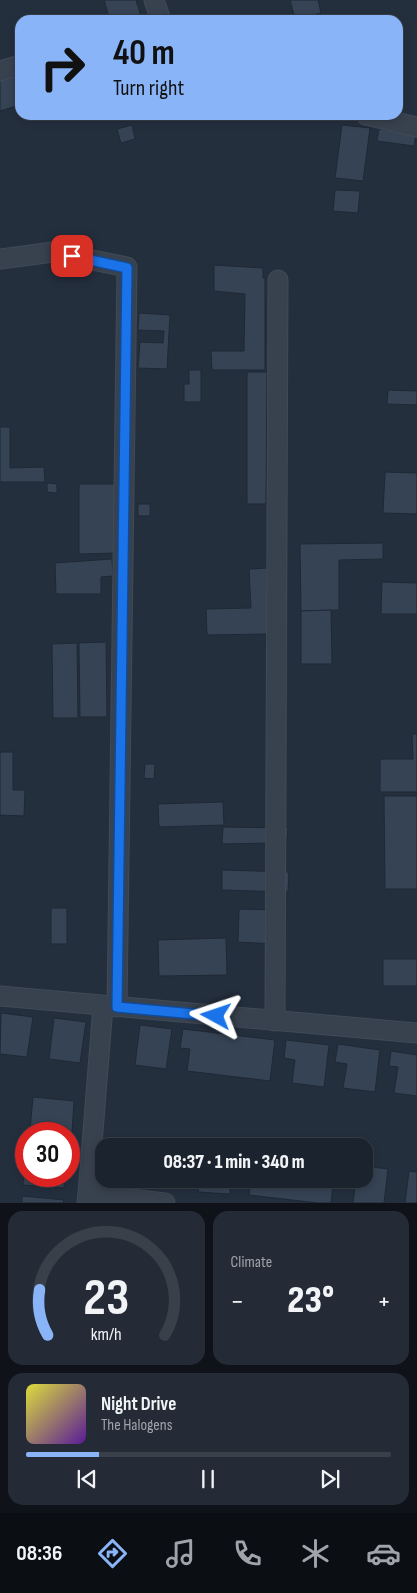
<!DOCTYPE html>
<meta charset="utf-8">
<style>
:root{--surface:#1b232e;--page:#242b36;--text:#f1f3f6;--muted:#a0a4aa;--line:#39404a;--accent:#8ab4f8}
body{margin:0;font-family:"Sofia Sans Condensed",sans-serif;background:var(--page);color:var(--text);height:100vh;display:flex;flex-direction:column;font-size:19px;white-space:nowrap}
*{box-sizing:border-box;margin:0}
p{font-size:16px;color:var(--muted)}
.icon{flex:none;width:28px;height:28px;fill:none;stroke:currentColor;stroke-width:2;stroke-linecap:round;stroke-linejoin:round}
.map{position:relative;height:1203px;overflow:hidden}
.panel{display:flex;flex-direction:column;gap:8px;padding:8px;background:#0f1319;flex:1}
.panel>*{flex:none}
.hud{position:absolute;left:15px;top:15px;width:388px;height:105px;border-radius:15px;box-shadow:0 2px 8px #0003,0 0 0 1px var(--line);background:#8ab4f8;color:#111;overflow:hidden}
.speed{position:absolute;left:15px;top:1122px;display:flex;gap:10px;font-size:25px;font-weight:700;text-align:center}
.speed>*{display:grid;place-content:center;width:65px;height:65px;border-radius:50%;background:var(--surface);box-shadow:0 2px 8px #0003,0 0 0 1px var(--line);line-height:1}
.speed .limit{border:8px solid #d22;background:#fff;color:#111}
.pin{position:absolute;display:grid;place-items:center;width:42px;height:42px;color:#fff;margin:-21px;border-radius:10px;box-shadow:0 2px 8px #0006}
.me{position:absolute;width:55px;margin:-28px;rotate:275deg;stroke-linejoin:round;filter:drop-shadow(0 0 4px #0008)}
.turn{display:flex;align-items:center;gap:18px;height:105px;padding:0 15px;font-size:22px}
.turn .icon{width:65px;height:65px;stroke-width:2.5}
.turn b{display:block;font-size:35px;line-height:42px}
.big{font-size:38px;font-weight:800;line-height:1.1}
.panel .tile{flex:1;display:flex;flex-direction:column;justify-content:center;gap:8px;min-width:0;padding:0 18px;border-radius:15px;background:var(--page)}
.panel .dial{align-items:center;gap:0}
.dial svg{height:130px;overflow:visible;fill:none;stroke:var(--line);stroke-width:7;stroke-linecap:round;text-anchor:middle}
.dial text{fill:var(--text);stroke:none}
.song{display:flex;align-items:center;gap:15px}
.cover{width:60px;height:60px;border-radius:8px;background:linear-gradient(135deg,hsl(60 70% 55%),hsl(270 70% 35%))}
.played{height:5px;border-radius:2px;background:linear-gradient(90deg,var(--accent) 20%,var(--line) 20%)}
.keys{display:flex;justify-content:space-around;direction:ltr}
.heat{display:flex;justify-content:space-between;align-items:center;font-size:28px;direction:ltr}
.panel .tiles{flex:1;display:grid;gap:8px;grid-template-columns:1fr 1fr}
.tile:last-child{grid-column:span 2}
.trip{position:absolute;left:95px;top:1138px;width:278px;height:50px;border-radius:15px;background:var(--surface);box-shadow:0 2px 8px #0003,0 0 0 1px var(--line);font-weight:800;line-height:50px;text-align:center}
.dock{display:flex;height:80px;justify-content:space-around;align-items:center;background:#0b0e12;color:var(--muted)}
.dock .icon{width:35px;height:35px}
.dock .current{color:var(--accent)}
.dock b{font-size:22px;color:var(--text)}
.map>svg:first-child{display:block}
.building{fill:#364354;stroke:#1f2835}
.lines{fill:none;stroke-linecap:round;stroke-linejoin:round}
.minor-casing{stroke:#414a57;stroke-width:21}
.minor{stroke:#38414e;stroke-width:19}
.route-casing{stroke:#114b97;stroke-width:12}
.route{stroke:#1a73e8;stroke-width:9}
</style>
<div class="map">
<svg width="417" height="1203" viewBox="0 0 417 1203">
<rect width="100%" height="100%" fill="#242f3e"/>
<g class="building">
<polygon points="104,0 136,0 142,20 110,20"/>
<polygon points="290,0 318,0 321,13 295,19"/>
<polygon points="20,75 20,105 0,111 0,80"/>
<polygon points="132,125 135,139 121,143 117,129"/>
<polygon points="342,125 370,128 363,181 335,178"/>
<polygon points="379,129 416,134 414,146 377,141"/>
<polygon points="335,190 360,191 358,213 333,211"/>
<polygon points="214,265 263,268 263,278 265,278 265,370 212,370 211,351 244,351 245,294 214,291"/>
<polygon points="139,313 170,315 167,369 138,368 140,342 163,343 164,331 138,330"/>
<polygon points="189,370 201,370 201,402 184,402 184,384 189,384"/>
<polygon points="247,372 267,372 266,504 247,504"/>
<polygon points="388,390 417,391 417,405 387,404"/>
<polygon points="0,427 10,427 10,468 44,467 45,482 0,482"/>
<polygon points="385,472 417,473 417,514 383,513"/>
<polygon points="47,483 57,484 57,493 47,492"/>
<polygon points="79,484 116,484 116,553 79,554"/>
<rect x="138" y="504" width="12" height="12"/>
<polygon points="383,543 383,559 339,560 339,610 301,611 300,544"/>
<polygon points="112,559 113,576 101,577 101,594 56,594 55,563"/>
<polygon points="267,568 269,634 207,635 206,609 251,608 249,569"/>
<polygon points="382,582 417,583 417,614 381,614"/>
<polygon points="331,610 332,664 301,664 301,611"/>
<polygon points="106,642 107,717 80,717 79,643"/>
<polygon points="77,643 78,718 53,718 52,644"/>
<polygon points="412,734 417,734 417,792 380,792 380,759 413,759"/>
<polygon points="0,752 13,752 13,790 25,790 24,816 0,815"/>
<polygon points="145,764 155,764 154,779 144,778"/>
<polygon points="384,796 417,796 417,889 385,889"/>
<polygon points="223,802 224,825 159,827 158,804"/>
<polygon points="223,827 288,828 287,839 275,838 270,843 222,844"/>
<polygon points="222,870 289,872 288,892 222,890"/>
<rect x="51" y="908" width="16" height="36"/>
<polygon points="239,909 274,910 273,944 238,942"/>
<polygon points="226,938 227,975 159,976 158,940"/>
<rect x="383" y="959" width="34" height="27"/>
<polygon points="1,1013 33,1017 27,1057 0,1054"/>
<polygon points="54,1018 86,1022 80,1063 49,1059"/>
<polygon points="140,1025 172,1029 166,1069 135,1065"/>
<polygon points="183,1029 275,1040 270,1081 187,1071 190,1049 180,1048"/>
<polygon points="286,1040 329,1045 324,1087 292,1083 295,1060 284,1058"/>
<polygon points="338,1044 380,1050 375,1092 343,1088 347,1064 335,1062"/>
<polygon points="391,1051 417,1055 417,1096 394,1093 398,1067 389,1066"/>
<polygon points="33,1097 74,1101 72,1133 30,1130"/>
<polygon points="150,1140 180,1144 180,1146 149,1146"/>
<polygon points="25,1153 26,1176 65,1176 64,1188 23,1185"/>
<polygon points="364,1166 388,1169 384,1203 353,1203 356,1179 364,1179"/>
<polygon points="409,1171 417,1172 417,1203 405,1203"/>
<polygon points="145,1179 176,1179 175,1187 144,1184"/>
<polygon points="199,1179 230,1179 230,1194 198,1192"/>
<polygon points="251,1179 334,1179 331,1203 318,1203 249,1195"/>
<polygon points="22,1196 64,1200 63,1203 22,1203"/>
</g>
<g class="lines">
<defs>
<g id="minor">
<polyline points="154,0 161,20"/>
<polyline points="0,71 20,65"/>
<polyline points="366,115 417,127"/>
<polyline points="0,259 53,252 127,267 117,1007"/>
<polyline points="0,996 417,1033"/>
<polyline points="275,1021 278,280"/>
<polyline points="88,1194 103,1006"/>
<polyline points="87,1203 88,1194 165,1203"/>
</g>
</defs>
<use href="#minor" class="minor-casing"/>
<use href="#minor" class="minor"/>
</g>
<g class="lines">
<defs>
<polyline id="route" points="72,256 127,268 117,1007 216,1016"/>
</defs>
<use href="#route" class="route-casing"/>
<use href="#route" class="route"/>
</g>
</svg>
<div class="speed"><div class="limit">30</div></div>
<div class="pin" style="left:72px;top:256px;background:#d93025"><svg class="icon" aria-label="arrive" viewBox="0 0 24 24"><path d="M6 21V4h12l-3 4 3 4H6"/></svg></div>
<svg class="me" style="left:216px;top:1016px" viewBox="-20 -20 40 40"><path d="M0-17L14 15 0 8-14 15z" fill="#1a73e8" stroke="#fff" stroke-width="4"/></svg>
<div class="trip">08:37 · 1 min · 340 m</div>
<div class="hud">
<div class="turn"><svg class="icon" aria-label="right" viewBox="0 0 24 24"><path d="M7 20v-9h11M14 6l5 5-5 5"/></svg><div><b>40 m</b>Turn right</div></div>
</div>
</div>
<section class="panel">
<div class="tiles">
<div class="tile dial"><svg viewBox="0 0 100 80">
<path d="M14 69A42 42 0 1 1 86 69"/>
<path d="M14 69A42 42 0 0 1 9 41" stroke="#8ab4f8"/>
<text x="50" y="56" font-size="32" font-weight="700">23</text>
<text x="50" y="72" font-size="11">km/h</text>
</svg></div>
<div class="tile"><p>Climate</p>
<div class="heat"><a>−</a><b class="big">23°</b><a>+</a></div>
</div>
<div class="tile">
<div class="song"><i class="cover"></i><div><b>Night Drive</b><p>The Halogens</p></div></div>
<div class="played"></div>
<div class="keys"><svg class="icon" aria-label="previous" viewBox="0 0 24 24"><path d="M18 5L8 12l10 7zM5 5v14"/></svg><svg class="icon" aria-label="pause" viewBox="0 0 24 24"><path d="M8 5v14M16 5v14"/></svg><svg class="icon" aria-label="next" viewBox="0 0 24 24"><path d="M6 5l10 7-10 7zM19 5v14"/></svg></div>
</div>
</div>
</section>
<nav class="dock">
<b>08:36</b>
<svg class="icon current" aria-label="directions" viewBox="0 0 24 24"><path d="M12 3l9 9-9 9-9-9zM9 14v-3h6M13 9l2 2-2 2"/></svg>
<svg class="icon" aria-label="music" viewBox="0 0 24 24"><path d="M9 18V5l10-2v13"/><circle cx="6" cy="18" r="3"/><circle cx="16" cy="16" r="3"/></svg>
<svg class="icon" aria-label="phone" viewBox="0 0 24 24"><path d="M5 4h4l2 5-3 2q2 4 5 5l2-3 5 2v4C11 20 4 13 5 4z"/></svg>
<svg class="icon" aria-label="climate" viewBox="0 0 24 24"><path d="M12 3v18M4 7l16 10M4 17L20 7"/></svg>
<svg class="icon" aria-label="car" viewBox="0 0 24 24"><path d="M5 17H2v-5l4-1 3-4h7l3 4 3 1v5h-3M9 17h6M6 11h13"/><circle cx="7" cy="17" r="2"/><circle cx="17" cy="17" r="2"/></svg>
</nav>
